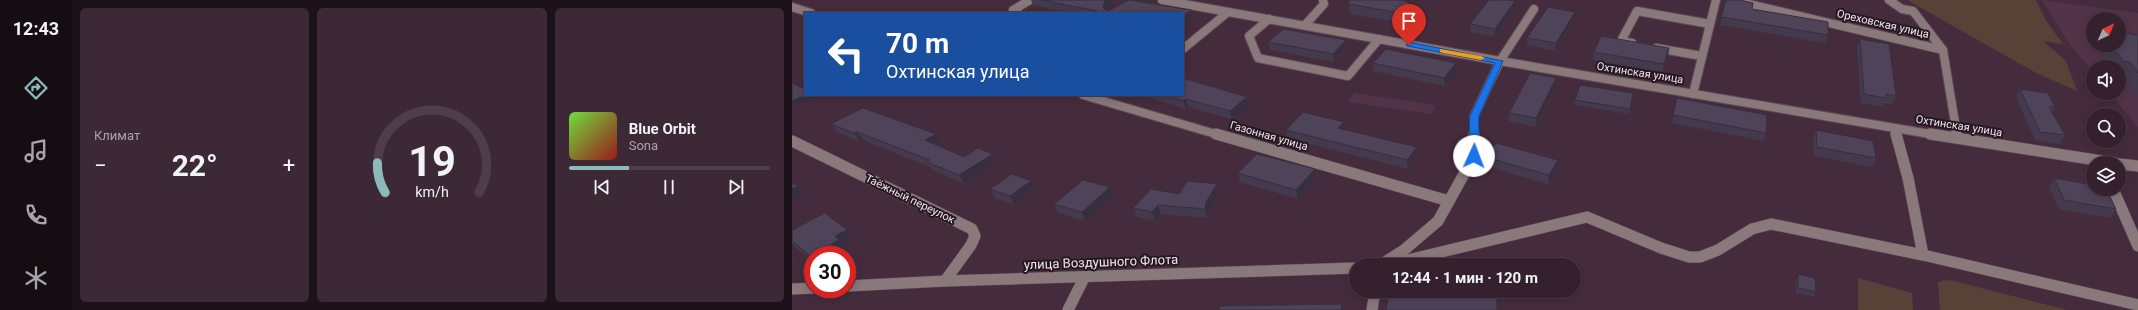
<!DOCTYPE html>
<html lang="ru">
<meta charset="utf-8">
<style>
:root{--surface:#34212d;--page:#3c2935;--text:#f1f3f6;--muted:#a9a3aa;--line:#4e3e49;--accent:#8bbbb9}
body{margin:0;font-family:Roboto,sans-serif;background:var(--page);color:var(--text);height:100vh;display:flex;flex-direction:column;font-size:15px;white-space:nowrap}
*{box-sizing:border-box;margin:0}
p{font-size:13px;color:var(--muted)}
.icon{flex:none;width:22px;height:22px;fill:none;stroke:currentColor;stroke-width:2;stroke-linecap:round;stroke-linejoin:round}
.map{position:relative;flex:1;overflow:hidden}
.side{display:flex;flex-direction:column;gap:8px;padding:8px;background:#1d1219;width:720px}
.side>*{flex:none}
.guide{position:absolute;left:12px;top:12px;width:380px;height:84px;border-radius:0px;box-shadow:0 2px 10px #0003,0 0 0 1px var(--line);background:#1a4fa0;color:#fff;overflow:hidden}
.needle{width:26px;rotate:44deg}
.buttons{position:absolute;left:1294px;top:12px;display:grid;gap:8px}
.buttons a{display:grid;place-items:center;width:40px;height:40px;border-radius:50%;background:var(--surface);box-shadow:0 2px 10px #0003,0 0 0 1px var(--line);font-size:20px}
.speed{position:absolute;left:12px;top:246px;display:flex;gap:8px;font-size:20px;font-weight:700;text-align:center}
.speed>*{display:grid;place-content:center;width:52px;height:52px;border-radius:50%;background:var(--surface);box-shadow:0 2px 10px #0003,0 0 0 1px var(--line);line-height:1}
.speed .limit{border:6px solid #d22;background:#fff;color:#111}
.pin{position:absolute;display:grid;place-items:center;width:34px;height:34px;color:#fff;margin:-41px -17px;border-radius:50% 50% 50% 0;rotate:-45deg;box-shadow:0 0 4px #0007}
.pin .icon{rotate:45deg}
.me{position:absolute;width:44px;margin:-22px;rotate:2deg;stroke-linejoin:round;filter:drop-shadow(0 0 3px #0008)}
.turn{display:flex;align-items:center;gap:14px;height:84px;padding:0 16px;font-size:18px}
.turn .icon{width:52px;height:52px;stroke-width:2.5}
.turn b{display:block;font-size:28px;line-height:34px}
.big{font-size:30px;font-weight:700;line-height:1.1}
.side .tile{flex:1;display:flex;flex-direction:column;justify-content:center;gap:6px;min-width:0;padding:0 14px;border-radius:6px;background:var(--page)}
.side .dial{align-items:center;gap:0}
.dial svg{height:104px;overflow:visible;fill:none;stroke:var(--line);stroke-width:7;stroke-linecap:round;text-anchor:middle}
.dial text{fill:var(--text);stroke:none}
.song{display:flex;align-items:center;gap:12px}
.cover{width:48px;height:48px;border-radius:6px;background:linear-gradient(135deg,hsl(100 70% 55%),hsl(0 70% 35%))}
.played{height:4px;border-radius:2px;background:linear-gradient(90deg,var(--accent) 30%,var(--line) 30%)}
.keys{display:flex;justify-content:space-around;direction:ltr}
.heat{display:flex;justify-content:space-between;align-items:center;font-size:22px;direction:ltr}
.side .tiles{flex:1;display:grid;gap:8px;grid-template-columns:repeat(3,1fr)}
.trip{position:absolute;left:557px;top:258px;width:232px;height:40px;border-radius:20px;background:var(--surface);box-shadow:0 2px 10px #0003,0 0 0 1px var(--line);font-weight:700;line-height:40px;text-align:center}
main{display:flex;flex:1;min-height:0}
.tab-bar{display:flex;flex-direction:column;width:72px;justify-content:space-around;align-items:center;background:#150d12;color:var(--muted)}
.tab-bar .icon{width:28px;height:28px}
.tab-bar .on{color:var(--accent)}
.tab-bar b{font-size:18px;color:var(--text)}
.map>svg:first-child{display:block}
.built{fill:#523347;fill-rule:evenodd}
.green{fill:#584238}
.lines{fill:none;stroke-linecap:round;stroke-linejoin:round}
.minor-far1-casing{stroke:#614958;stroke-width:10}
.minor-casing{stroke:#614958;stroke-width:12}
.minor-far1{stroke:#8a797a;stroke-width:8}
.minor{stroke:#8a797a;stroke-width:11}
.wall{fill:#443a4d}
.shaded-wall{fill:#372f3f}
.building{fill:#4f435a;stroke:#372f3f}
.route{fill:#1a73e8;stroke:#114b97}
.slow{fill:#f59e0b}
.labels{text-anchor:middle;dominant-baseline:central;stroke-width:4;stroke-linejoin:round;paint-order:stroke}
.street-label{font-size:11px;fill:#f5e4ee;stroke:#241920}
.near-street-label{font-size:13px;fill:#f5e4ee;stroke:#241920}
</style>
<main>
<nav class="tab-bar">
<b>12:43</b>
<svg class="icon on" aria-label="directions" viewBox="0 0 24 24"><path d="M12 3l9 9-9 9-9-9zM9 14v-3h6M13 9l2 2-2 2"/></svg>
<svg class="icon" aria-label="music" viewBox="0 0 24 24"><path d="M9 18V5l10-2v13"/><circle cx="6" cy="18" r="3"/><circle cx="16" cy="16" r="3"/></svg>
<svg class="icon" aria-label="phone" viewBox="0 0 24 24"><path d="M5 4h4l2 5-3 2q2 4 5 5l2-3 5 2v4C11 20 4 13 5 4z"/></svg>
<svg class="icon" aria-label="climate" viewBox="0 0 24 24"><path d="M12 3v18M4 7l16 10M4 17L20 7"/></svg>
</nav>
<section class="side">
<div class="tiles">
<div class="tile"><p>Климат</p>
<div class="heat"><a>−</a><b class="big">22°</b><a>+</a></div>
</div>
<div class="tile dial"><svg viewBox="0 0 100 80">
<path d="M14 69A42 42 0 1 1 86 69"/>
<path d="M14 69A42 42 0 0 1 8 46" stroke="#8bbbb9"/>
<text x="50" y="56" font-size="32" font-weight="700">19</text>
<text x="50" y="72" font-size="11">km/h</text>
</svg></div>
<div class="tile">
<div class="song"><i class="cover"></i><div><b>Blue Orbit</b><p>Sona</p></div></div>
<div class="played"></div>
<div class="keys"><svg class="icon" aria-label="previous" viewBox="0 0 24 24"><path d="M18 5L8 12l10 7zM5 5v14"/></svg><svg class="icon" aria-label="pause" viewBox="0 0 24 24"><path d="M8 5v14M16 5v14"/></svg><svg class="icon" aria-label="next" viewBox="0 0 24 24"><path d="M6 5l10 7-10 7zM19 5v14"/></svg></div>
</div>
</div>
</section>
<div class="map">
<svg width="1346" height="310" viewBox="0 0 1346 310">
<rect width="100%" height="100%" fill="#452c3c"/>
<g class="built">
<path d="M1250,0L1346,13V128L1318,93H1327V67H1301V72L1276,42ZM1301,19H1327V45H1301Z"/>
<polygon points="1056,15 1134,33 1132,39 1054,21"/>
<polygon points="562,93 644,105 640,114 556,102"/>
</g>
<g class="green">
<polygon points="1115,0 1244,0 1253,19 1271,44 1251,41 1274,61 1285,91 1244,73"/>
<polygon points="1066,278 1120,293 1121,310 1066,310"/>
<polygon points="1153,280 1162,281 1275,310 1148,310 1146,282"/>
</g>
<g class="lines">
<defs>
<g id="minor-far1">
<polyline points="370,0 708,61 1144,135"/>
<polyline points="940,0 1151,50 1165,135"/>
<polyline points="1097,0 1110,9 1121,11 1151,50"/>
<polyline points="0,7 19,13"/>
<polyline points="226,13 221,10 238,0"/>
<polyline points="477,19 457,36 466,58 556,76 587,39"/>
<polyline points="513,25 532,4 531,0"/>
<polyline points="840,43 829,41 845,11 918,24"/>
<polyline points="864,48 910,56"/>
<polyline points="391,49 436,12"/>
<polyline points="901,94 924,0"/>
<polyline points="291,95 427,135"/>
<polyline points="1103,128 1105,135"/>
<polyline points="682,135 682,116 708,61 742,9"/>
</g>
<g id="minor">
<polyline points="424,134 657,201"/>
<polyline points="1104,134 1116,178 1131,255"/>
<polyline points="1138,134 1323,163"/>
<polyline points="1164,134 1165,137"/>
<polyline points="0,141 180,229 183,236 179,245 153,281"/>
<polyline points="1327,164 1346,166"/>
<polyline points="1321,189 1346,246"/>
<polyline points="590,264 612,250 646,221 682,156 682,134"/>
<polyline points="595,265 795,217 869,248 897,257 908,257 926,250 960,229 979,224 1131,255 1346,305"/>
<polyline points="55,286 153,281 564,268"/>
<polyline points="0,289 21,288"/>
<polyline points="276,310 292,278"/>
<polyline points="580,310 583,291"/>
</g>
</defs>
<use href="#minor-far1" class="minor-far1-casing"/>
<use href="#minor" class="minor-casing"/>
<use href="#minor-far1" class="minor-far1"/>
<use href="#minor" class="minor"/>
</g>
<g class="wall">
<polygon points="239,0 320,0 322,5 316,8 315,10 316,11 337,0 340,0 399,10 401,18 391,25 391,13 280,13 241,5"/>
<polygon points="934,0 1036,35 1033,43 928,25"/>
<polygon points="723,1 723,9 702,37 678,32 678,24"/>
<polygon points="557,4 619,12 609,23 558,14"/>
<polygon points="782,19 763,51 735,45 735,38"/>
<polygon points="1346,35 1346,95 1343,94 1330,75 1327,74 1327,67 1319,67 1310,54 1312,50 1309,45 1327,45"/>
<polygon points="1068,39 1104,96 1100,104 1092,103 1091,107 1069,103 1065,47"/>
<polygon points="554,40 555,48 542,62 478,50 476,42"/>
<polygon points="877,48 876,56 871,72 801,60 802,52"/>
<polygon points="581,63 664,71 653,86 581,71"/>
<polygon points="764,78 763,86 744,127 716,121 717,113"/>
<polygon points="1228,89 1263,107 1260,112 1273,135 1267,144 1243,140 1224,97"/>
<polygon points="352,95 391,95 457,105 440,119 396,107 394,109 358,98 358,97"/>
<polygon points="841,98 837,114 782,105 783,100"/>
<polygon points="885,98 974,133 971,141 880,123"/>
<polygon points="552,122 553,130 625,156 616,169 495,138 494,130"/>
<polygon points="39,124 149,142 145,145 172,157 206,163 172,184 140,170 138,167 71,140 68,142 45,132"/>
<polygon points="1024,130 1084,158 1080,167 1022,156 1021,139"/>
<polygon points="693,157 766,160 765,168 756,184 693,166"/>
<polygon points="523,169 524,178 506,199 448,182 446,173"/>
<polygon points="1262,178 1324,209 1318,218 1267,209 1257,187"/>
<polygon points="425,184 427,193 416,211 415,218 369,214 363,221 345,217 341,208"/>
<polygon points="318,187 322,196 293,221 266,213 262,204"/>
<polygon points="198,189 243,190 222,205 203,198"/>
<polygon points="0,230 61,239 50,245 54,249 21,255 21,262 0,244"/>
<polygon points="1006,274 1024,292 1022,297 1004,293 1004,279"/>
</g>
<g class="shaded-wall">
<polygon points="315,0 320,0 322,5 316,8 313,13 311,5 313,1"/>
<polygon points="723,1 723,9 702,37 703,29"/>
<polygon points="618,2 619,12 609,23 608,13"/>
<polygon points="399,10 401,18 391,25 391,16"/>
<polygon points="783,12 782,19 763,51 764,43"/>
<polygon points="554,40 555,48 542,62 541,54"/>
<polygon points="877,48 876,56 871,72 872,64"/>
<polygon points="664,63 664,71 653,86 652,78"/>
<polygon points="764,78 763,86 744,127 744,118"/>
<polygon points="14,95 22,95 23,96 0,107 0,101"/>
<polygon points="455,97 457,105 440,119 438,111"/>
<polygon points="394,99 396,107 394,109 391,101"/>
<polygon points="552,122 553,130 546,128"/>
<polygon points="65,132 71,140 68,142 62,133"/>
<polygon points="144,134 149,142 138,149 133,140"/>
<polygon points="625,147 625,156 616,169 615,160"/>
<polygon points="201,154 206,163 172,184 167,175"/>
<polygon points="766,160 765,168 756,184 757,175"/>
<polygon points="523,169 524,178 506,199 504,190"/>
<polygon points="239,181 243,190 222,205 218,196"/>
<polygon points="425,184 427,193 416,211 415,218 413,209 414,202"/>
<polygon points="6,186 12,194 0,201 0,189"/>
<polygon points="318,187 322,196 293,221 290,212"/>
<polygon points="366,205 369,214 363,221 360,212"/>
<polygon points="55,230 61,239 50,245 54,249 43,255 21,255 21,260 18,256 43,236"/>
</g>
<g class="building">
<polygon points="249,0 315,0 313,1 311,5 312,9 316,11 337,0 399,10 391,16 391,13 315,13"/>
<polygon points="557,0 607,0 618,2 608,13 557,4"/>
<polygon points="697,0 716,0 723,1 703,29 678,24"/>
<polygon points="934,0 948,0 961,3 960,9 1036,22 1036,35 929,17"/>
<polygon points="756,7 783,12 764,43 735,38"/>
<polygon points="491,29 554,40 541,54 476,42"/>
<polygon points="1327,32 1346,35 1346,73 1338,62 1331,61 1320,45 1327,45"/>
<polygon points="809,36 877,48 872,64 802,52"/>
<polygon points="1068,39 1097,44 1104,96 1094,94 1094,98 1072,94"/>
<polygon points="594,49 664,63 652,78 581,63"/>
<polygon points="738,73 764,78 744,118 717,113"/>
<polygon points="391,78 455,97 438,111 394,99 391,101 372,95 391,95"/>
<polygon points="0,83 13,89 13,95 14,95 0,101"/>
<polygon points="788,85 841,93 838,109 783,100"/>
<polygon points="1228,89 1256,93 1263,107 1257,107 1273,135 1248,132"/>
<polygon points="885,98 975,115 974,133 881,115"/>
<polygon points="71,108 144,134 133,140 172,157 186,148 201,154 167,175 135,162 138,160 65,132 62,133 39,124"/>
<polygon points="511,112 552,122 546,128 625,147 615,160 494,130"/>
<polygon points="1024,130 1081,141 1084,158 1025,147"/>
<polygon points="704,143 766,160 757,175 693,157"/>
<polygon points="465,154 523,169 504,190 446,173"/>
<polygon points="220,174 239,181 218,196 198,189"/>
<polygon points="1262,178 1301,185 1301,189 1314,189 1324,209 1272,200"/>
<polygon points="291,180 318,187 290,212 262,204"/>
<polygon points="395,181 425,184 414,202 413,209 366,205 360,212 341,208 359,189 387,194"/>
<polygon points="0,183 6,186 0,189"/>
<polygon points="33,213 55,230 43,236 47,240 18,256 0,241 0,230"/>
<polygon points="1006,274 1023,278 1024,292 1006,288"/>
<polygon points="705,295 705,310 594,310 596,296"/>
<polygon points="550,304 549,310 427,310 428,306"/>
</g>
<path class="route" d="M617,42L711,61L687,116C685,129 691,145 685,158H682L677,156C680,142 676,129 678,116L703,63L615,46L614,45Z"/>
<polygon class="slow" points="648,49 689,56 693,58 689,60 651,53 648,52"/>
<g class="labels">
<g class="street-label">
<text transform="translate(1091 24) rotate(13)">Ореховская улица</text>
<text transform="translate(848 73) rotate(9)">Охтинская улица</text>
<text transform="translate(1167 126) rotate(9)">Охтинская улица</text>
<text transform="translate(477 136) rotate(16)">Газонная улица</text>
<text transform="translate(118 199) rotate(26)">Таёжный переулок</text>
</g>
<g class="near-street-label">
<text transform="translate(309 262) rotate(-2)">улица Воздушного Флота</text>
</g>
</g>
</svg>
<div class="buttons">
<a><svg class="needle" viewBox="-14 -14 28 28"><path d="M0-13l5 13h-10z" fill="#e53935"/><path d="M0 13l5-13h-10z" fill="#a9a3aa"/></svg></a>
<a><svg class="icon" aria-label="sound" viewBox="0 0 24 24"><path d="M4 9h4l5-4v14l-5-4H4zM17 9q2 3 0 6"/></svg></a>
<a><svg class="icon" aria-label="search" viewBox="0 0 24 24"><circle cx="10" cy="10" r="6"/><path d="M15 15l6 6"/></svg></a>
<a><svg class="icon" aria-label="layers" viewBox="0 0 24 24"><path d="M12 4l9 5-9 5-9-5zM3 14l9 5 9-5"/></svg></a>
</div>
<div class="speed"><div class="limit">30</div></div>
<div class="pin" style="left:617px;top:45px;background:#d93025"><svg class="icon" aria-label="arrive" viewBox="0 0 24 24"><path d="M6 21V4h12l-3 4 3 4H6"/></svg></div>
<svg class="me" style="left:682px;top:156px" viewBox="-20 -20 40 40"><circle r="19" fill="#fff"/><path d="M0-13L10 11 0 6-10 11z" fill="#1a73e8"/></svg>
<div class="trip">12:44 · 1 мин · 120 m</div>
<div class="guide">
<div class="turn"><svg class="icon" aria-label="left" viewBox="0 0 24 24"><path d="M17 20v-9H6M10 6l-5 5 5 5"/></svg><div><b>70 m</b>Охтинская улица</div></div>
</div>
</div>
</main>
